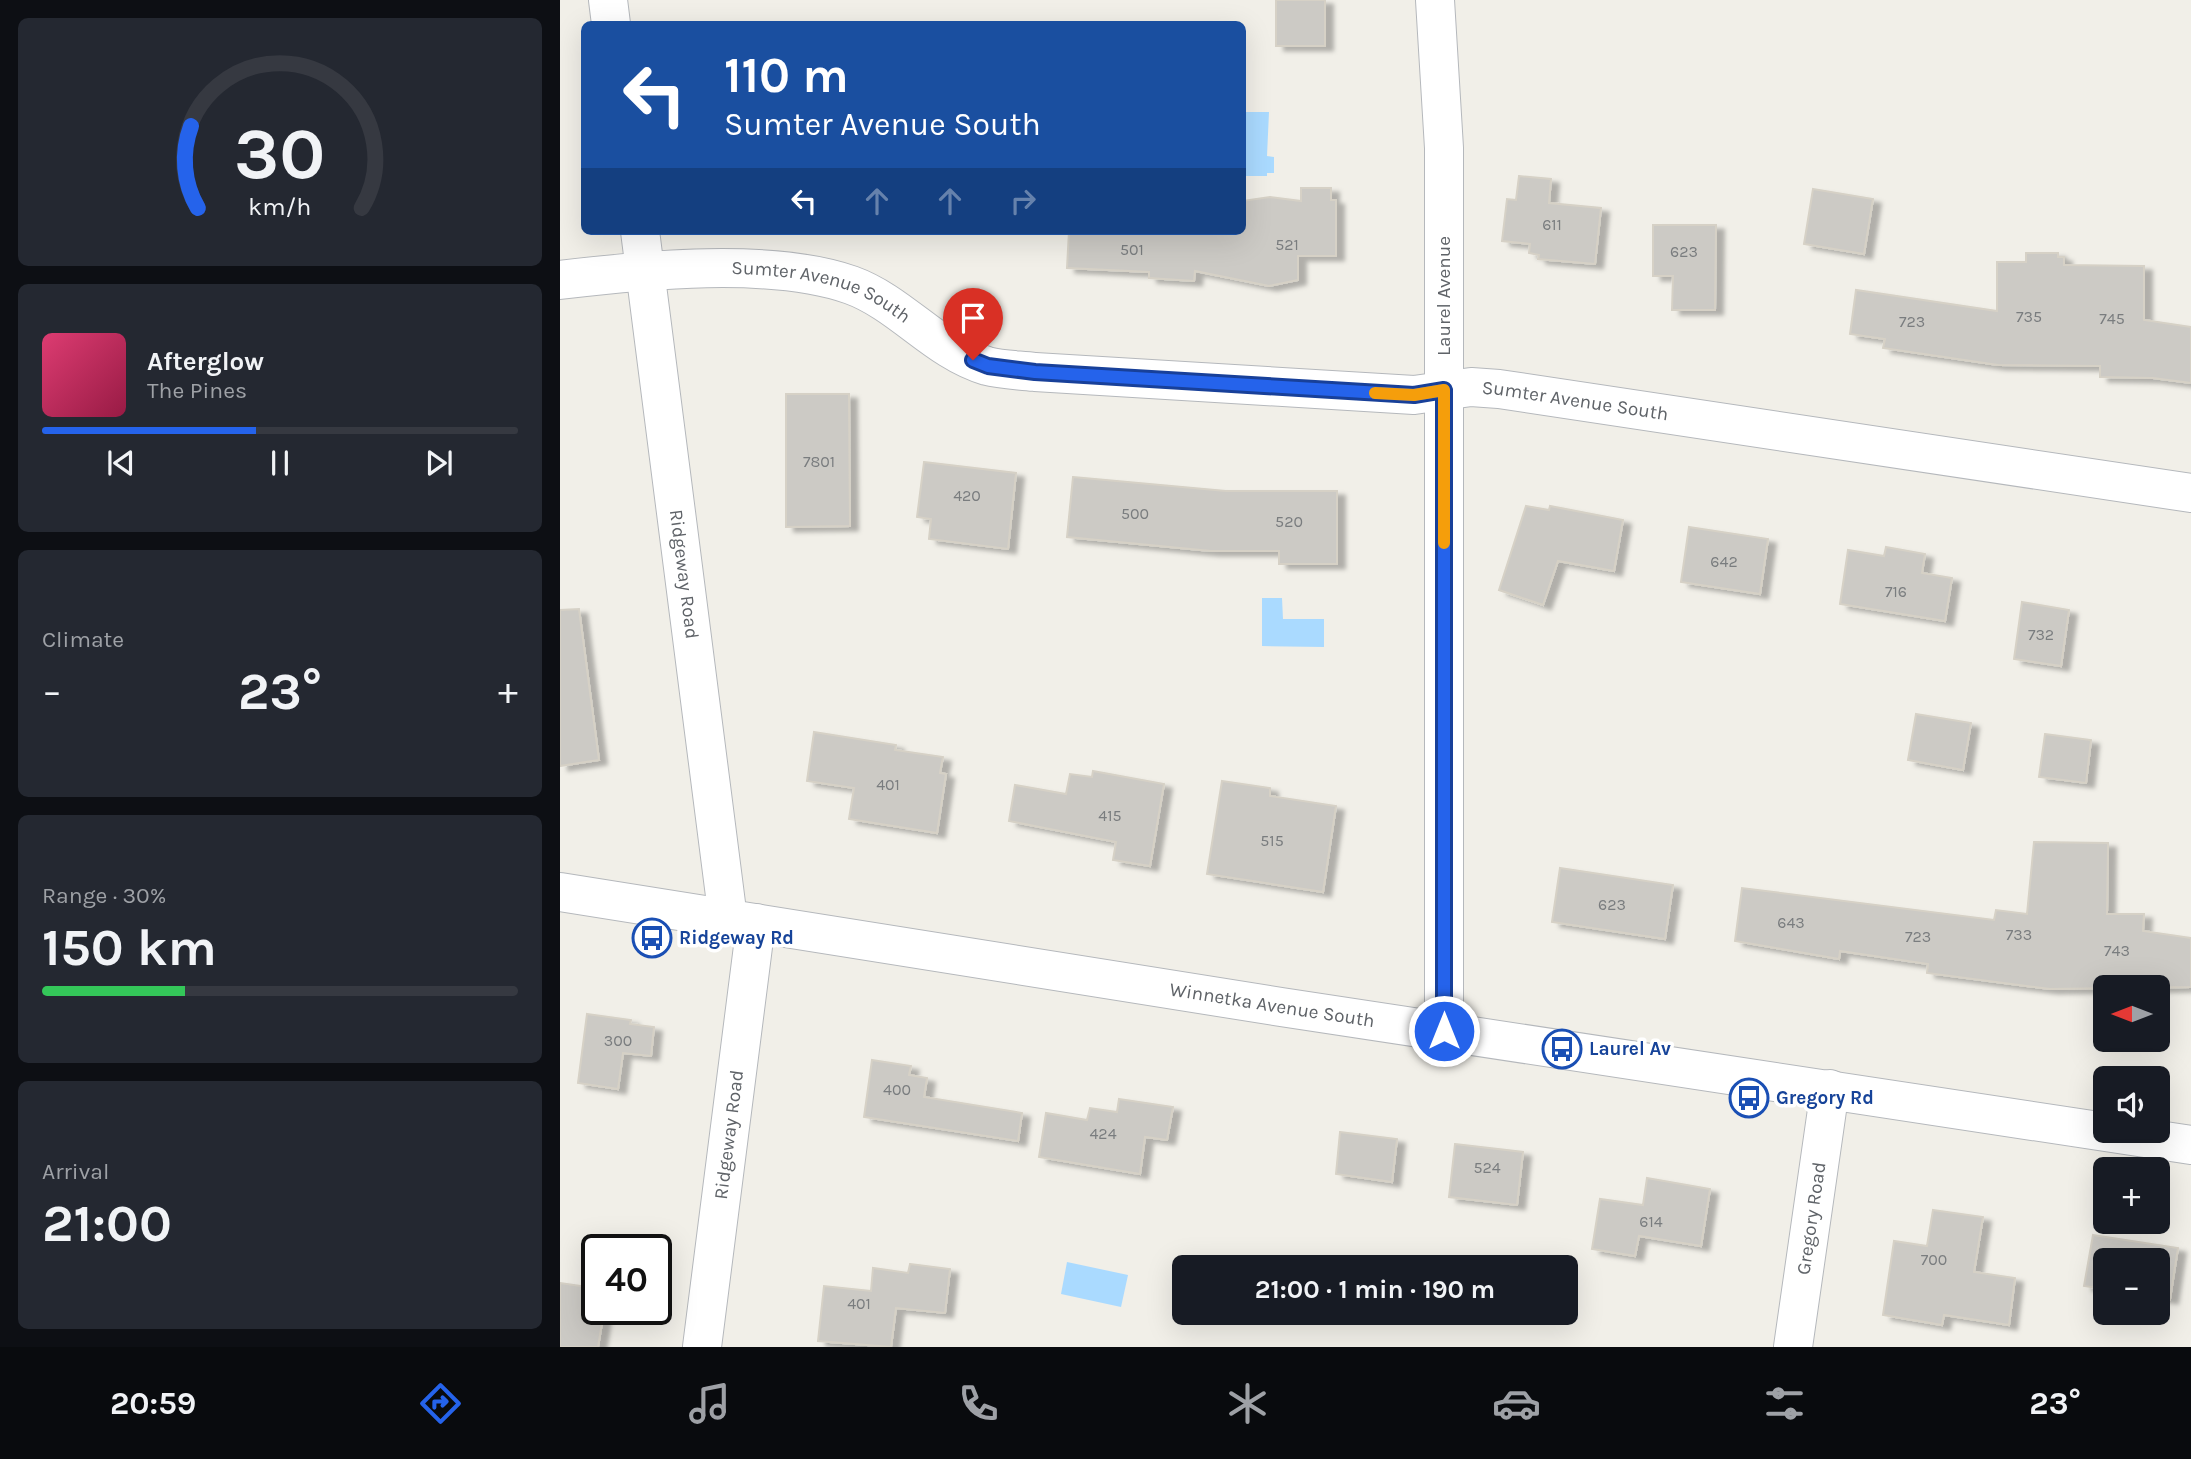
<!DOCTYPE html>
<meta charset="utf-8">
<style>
:root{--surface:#171b24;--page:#242831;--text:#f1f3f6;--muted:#9ea1a6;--line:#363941;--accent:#2563eb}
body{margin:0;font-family:Karla,sans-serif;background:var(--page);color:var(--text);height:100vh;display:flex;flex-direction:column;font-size:26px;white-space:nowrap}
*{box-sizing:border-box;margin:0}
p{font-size:23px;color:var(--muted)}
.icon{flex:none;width:38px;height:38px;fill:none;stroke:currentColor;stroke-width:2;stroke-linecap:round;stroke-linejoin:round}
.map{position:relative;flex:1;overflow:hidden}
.panel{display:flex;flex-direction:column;gap:18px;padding:18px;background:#0d0f14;width:560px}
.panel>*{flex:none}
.hud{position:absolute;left:21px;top:21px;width:665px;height:214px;border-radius:10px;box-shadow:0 7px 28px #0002;background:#1a4fa0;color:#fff;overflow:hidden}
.needle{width:46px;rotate:270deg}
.tools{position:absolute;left:1533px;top:975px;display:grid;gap:14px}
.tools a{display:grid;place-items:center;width:77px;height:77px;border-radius:10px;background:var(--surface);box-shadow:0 7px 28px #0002;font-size:35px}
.speed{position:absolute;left:21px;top:1234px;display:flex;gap:14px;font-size:35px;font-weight:700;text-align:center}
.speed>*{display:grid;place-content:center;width:91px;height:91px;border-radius:50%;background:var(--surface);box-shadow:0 7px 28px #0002;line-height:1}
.speed .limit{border:4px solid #111;border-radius:10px;background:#fff;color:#111}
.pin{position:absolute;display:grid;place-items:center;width:60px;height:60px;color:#fff;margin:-72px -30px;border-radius:50% 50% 50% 0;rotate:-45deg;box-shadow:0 0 7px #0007}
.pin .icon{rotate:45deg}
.me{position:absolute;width:77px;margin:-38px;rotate:0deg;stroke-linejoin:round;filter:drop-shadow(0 0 5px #0008)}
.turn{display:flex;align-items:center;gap:24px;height:147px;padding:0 28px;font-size:32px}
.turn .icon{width:91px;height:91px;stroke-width:2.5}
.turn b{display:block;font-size:49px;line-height:60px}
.lanes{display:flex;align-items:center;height:66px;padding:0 28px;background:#0003;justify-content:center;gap:35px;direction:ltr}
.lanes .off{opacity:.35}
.big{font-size:52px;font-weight:700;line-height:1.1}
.panel .card{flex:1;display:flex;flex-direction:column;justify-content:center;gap:10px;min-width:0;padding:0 24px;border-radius:10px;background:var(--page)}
.panel .dial{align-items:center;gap:0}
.dial svg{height:182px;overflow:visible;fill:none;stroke:var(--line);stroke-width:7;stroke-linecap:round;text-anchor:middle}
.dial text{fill:var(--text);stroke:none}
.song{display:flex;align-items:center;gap:21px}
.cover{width:84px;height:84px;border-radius:10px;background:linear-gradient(135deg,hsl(340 70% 55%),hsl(340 70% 35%))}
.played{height:7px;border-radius:4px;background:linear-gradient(90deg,var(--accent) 45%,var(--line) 45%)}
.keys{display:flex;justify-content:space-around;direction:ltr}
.heat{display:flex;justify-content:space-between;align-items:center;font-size:38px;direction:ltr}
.charge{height:10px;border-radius:5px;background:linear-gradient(90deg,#34c759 30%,var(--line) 0)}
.trip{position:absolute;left:612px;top:1255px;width:406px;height:70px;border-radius:10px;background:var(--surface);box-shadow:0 7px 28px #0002;font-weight:700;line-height:70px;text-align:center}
.dock{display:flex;height:112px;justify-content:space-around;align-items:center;background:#090b0e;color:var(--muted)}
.dock .icon{width:49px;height:49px}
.dock .active{color:var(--accent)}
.dock b{font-size:32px;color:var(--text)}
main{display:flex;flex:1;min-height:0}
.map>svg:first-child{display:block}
.water{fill:#aadaff}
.building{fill:#cccac5;stroke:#d6d1c6;stroke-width:2;filter:url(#shadow)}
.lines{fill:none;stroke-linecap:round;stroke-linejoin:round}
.minor-casing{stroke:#b5b8bc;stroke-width:40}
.tertiary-casing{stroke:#b5b8bc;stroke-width:40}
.minor{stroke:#fff;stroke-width:38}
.tertiary{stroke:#fff;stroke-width:38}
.route-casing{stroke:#184099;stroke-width:18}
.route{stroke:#2563eb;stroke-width:12}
.slow{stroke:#f59e0b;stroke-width:12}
.labels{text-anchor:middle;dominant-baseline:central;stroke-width:7;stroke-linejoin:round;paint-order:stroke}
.number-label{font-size:16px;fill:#7a7d7f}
.street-label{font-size:19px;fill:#5f6368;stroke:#fff}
.transit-label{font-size:19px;font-weight:bold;fill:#164399;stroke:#fff;text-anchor:start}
</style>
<main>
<section class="panel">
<div class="card dial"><svg viewBox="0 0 100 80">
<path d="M14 69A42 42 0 1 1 86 69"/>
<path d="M14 69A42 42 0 0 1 11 33" stroke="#2563eb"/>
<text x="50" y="56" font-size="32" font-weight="700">30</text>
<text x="50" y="72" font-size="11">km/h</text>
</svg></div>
<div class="card">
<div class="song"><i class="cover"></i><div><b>Afterglow</b><p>The Pines</p></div></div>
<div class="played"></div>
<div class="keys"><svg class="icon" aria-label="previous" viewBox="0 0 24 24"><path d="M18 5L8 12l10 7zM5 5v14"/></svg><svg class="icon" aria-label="pause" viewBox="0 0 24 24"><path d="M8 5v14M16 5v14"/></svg><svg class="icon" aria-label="next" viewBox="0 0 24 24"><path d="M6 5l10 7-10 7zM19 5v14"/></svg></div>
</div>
<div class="card"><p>Climate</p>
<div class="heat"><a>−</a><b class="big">23°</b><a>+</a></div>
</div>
<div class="card"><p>Range · 30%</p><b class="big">150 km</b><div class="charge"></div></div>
<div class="card"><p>Arrival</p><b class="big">21:00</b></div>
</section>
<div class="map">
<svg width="1631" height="1347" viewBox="0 0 1631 1347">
<defs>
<filter id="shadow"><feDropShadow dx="8" dy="4.5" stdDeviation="2" flood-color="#0004"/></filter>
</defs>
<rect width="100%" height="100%" fill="#f1efe8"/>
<g class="water">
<polygon points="683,112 709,112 707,156 714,157 714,173 707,173 707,176 683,176"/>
<polygon points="702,598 722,598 723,619 764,619 764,647 702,646"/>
<polygon points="507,1262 568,1275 561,1307 501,1294"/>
</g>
<g class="building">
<rect x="716" y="0" width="49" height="46"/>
<polygon points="959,176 991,179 989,203 1041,208 1035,264 978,259 979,255 969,253 970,244 942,241 947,199 956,200"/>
<polygon points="741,188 771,188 771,200 776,200 776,256 738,256 738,280 709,286 635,271 634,281 589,278 589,272 507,268 509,231 682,231 682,201 710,197 741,201"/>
<polygon points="1253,189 1313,199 1304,254 1244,244"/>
<polygon points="1093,225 1156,225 1155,310 1112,310 1113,276 1093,276"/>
<polygon points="1466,253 1498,253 1498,257 1504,257 1504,265 1584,266 1584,320 1631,327 1631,383 1593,378 1540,377 1540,366 1438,365 1323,348 1325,339 1290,334 1296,290 1437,311 1437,262 1466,262"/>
<polygon points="226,394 289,394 290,526 226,527"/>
<polygon points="364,462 456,473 448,549 369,539 371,519 357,517"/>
<polygon points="513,477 666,491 777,491 777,564 719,564 719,551 651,551 507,537"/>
<polygon points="966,506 989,510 990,506 1063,520 1054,571 998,561 983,605 939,590"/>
<polygon points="1129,527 1208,539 1200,594 1121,582"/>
<polygon points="1326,547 1365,554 1362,573 1392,578 1385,621 1280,604 1288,550 1324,556"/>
<polygon points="1462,602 1509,610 1501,666 1454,659"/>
<polygon points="19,609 39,760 0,766 0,610"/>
<polygon points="1356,714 1411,723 1403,770 1348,760"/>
<polygon points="254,732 336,745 335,750 383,757 380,773 386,774 377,833 289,819 294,788 247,781"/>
<polygon points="1485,734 1531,740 1526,783 1479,777"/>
<polygon points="533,771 604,784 590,866 553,860 556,842 449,821 455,785 506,794 510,774 532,777"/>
<polygon points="662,781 710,788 710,796 776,806 763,892 647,874"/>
<polygon points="1474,842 1548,843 1547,914 1584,914 1583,931 1631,938 1631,987 1490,989 1367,973 1368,964 1280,951 1279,959 1175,941 1182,888 1434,920 1436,910 1467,914"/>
<polygon points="1000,868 1113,885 1105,939 992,922"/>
<polygon points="27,1014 71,1020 70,1024 94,1027 91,1056 63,1053 58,1089 18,1083"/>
<polygon points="312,1060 351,1066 349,1075 367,1078 364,1097 462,1113 458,1141 304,1117"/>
<polygon points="559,1099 613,1107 607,1140 585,1137 580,1174 479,1157 486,1113 527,1120 530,1108 557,1112"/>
<polygon points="780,1132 837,1139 832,1182 776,1174"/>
<polygon points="895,1144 963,1152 957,1205 889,1197"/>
<polygon points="1087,1178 1150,1189 1141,1246 1079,1236 1075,1256 1032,1249 1040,1199 1083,1205"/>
<polygon points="1373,1210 1423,1217 1414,1272 1455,1278 1449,1325 1384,1315 1382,1325 1323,1315 1334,1241 1367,1246"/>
<polygon points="1533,1235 1618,1248 1610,1299 1598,1297 1598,1260 1545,1260 1545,1289 1524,1286"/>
<polygon points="350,1264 390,1269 385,1313 336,1308 331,1347 258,1341 264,1286 311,1291 313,1268 348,1273"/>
<polygon points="0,1283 35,1288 31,1315 43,1317 38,1347 0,1347"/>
</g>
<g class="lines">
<defs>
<g id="minor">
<polyline points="48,0 51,24"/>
<path id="s1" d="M80,231L168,919"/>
<path id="s2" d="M0,280C82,270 212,257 291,285C341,303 376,351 427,366C442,370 459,370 475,372L854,395L911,387L939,389L1631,493"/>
<path id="s3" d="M142,1347L196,923"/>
<path id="s4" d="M1233,1347L1270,1089"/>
</g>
<g id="tertiary">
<polyline points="875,0 884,148 884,1031"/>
<path id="s5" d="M0,892L721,1007L1631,1145"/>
</g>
</defs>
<use href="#minor" class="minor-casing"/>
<use href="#tertiary" class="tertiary-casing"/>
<use href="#minor" class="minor"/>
<use href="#tertiary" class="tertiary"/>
</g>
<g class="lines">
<defs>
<polyline id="route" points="413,360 428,366 475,372 854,395 884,390 884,1031"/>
</defs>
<use href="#route" class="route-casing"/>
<use href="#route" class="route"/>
<polyline class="slow" points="815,393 854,395 884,390 884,543"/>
</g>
<defs>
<symbol id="bus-ring" viewBox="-11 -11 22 22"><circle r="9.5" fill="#fff" stroke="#1a4fb4" stroke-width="1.5"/><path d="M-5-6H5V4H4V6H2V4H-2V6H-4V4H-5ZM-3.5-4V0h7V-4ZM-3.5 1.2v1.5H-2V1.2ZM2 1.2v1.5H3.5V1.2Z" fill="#1a4fb4"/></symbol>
</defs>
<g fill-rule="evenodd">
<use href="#bus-ring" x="70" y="916" width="44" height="44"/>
<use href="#bus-ring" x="980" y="1027" width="44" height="44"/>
<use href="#bus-ring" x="1167" y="1076" width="44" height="44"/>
</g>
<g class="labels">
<g class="number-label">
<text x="992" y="224">611</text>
<text x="727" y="244">521</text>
<text x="572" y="249">501</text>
<text x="1124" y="251">623</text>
<text x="1469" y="316">735</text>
<text x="1552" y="318">745</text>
<text x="1352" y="321">723</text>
<text x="259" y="461">7801</text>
<text x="407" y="495">420</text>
<text x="575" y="513">500</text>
<text x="729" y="521">520</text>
<text x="1164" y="561">642</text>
<text x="1336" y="591">716</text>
<text x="1481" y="634">732</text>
<text x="328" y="784">401</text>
<text x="550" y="815">415</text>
<text x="712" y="840">515</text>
<text x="1052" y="904">623</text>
<text x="1231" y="922">643</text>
<text x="1459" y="934">733</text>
<text x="1358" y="936">723</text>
<text x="1557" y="950">743</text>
<text x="58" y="1040">300</text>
<text x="337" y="1089">400</text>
<text x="543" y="1133">424</text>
<text x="927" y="1167">524</text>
<text x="1091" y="1221">614</text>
<text x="1374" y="1259">700</text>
<text x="299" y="1303">401</text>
</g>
<g class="street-label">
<text stroke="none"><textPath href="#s2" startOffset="266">Sumter Avenue South</textPath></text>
<text transform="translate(884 296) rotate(-90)">Laurel Avenue</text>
<text stroke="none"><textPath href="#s2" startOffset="1043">Sumter Avenue South</textPath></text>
<text stroke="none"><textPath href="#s1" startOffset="346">Ridgeway Road</textPath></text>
<text stroke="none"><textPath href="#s5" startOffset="721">Winnetka Avenue South</textPath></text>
<text stroke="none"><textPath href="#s3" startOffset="214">Ridgeway Road</textPath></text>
<text stroke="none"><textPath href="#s4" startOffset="130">Gregory Road</textPath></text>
</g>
<g class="transit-label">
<text x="119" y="938">Ridgeway Rd</text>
<text x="1029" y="1049">Laurel Av</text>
<text x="1216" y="1098">Gregory Rd</text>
</g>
</g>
</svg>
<div class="tools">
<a><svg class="needle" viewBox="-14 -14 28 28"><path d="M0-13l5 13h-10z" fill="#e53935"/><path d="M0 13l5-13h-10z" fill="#9ea1a6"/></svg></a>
<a><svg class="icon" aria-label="sound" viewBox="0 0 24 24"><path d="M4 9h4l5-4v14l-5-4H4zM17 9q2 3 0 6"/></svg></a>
<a>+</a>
<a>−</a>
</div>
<div class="speed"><div class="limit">40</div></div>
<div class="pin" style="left:413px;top:360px;background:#d93025"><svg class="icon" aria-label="arrive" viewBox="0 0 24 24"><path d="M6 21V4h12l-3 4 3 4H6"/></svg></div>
<svg class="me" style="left:884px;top:1031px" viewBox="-20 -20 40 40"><circle r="17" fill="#2563eb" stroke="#fff" stroke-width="3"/><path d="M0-11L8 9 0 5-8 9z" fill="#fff"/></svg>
<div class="trip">21:00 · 1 min · 190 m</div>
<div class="hud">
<div class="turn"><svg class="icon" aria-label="left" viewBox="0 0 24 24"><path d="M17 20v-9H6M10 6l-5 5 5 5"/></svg><div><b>110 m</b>Sumter Avenue South</div></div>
<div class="lanes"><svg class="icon" aria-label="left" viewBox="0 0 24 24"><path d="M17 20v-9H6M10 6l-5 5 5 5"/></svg><svg class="icon off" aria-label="ahead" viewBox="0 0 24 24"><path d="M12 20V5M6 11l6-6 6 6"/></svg><svg class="icon off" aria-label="ahead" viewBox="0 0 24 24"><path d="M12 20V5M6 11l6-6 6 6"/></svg><svg class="icon off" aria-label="right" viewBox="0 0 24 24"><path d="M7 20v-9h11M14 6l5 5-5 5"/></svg></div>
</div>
</div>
</main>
<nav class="dock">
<b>20:59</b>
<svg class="icon active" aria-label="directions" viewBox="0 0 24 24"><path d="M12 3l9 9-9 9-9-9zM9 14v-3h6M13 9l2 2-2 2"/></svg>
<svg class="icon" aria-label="music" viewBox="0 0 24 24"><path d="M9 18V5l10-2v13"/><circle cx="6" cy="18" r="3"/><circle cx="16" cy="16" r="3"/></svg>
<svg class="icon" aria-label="phone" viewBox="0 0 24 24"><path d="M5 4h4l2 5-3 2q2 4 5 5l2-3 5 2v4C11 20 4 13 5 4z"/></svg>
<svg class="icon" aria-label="climate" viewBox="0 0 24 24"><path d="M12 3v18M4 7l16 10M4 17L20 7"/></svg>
<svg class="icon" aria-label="car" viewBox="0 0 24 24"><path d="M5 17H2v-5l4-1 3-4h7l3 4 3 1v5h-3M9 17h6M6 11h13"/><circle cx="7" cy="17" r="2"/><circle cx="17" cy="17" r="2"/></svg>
<svg class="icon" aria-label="filters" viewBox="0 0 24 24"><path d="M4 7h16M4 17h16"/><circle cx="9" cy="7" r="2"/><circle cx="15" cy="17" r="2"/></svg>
<b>23°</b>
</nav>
